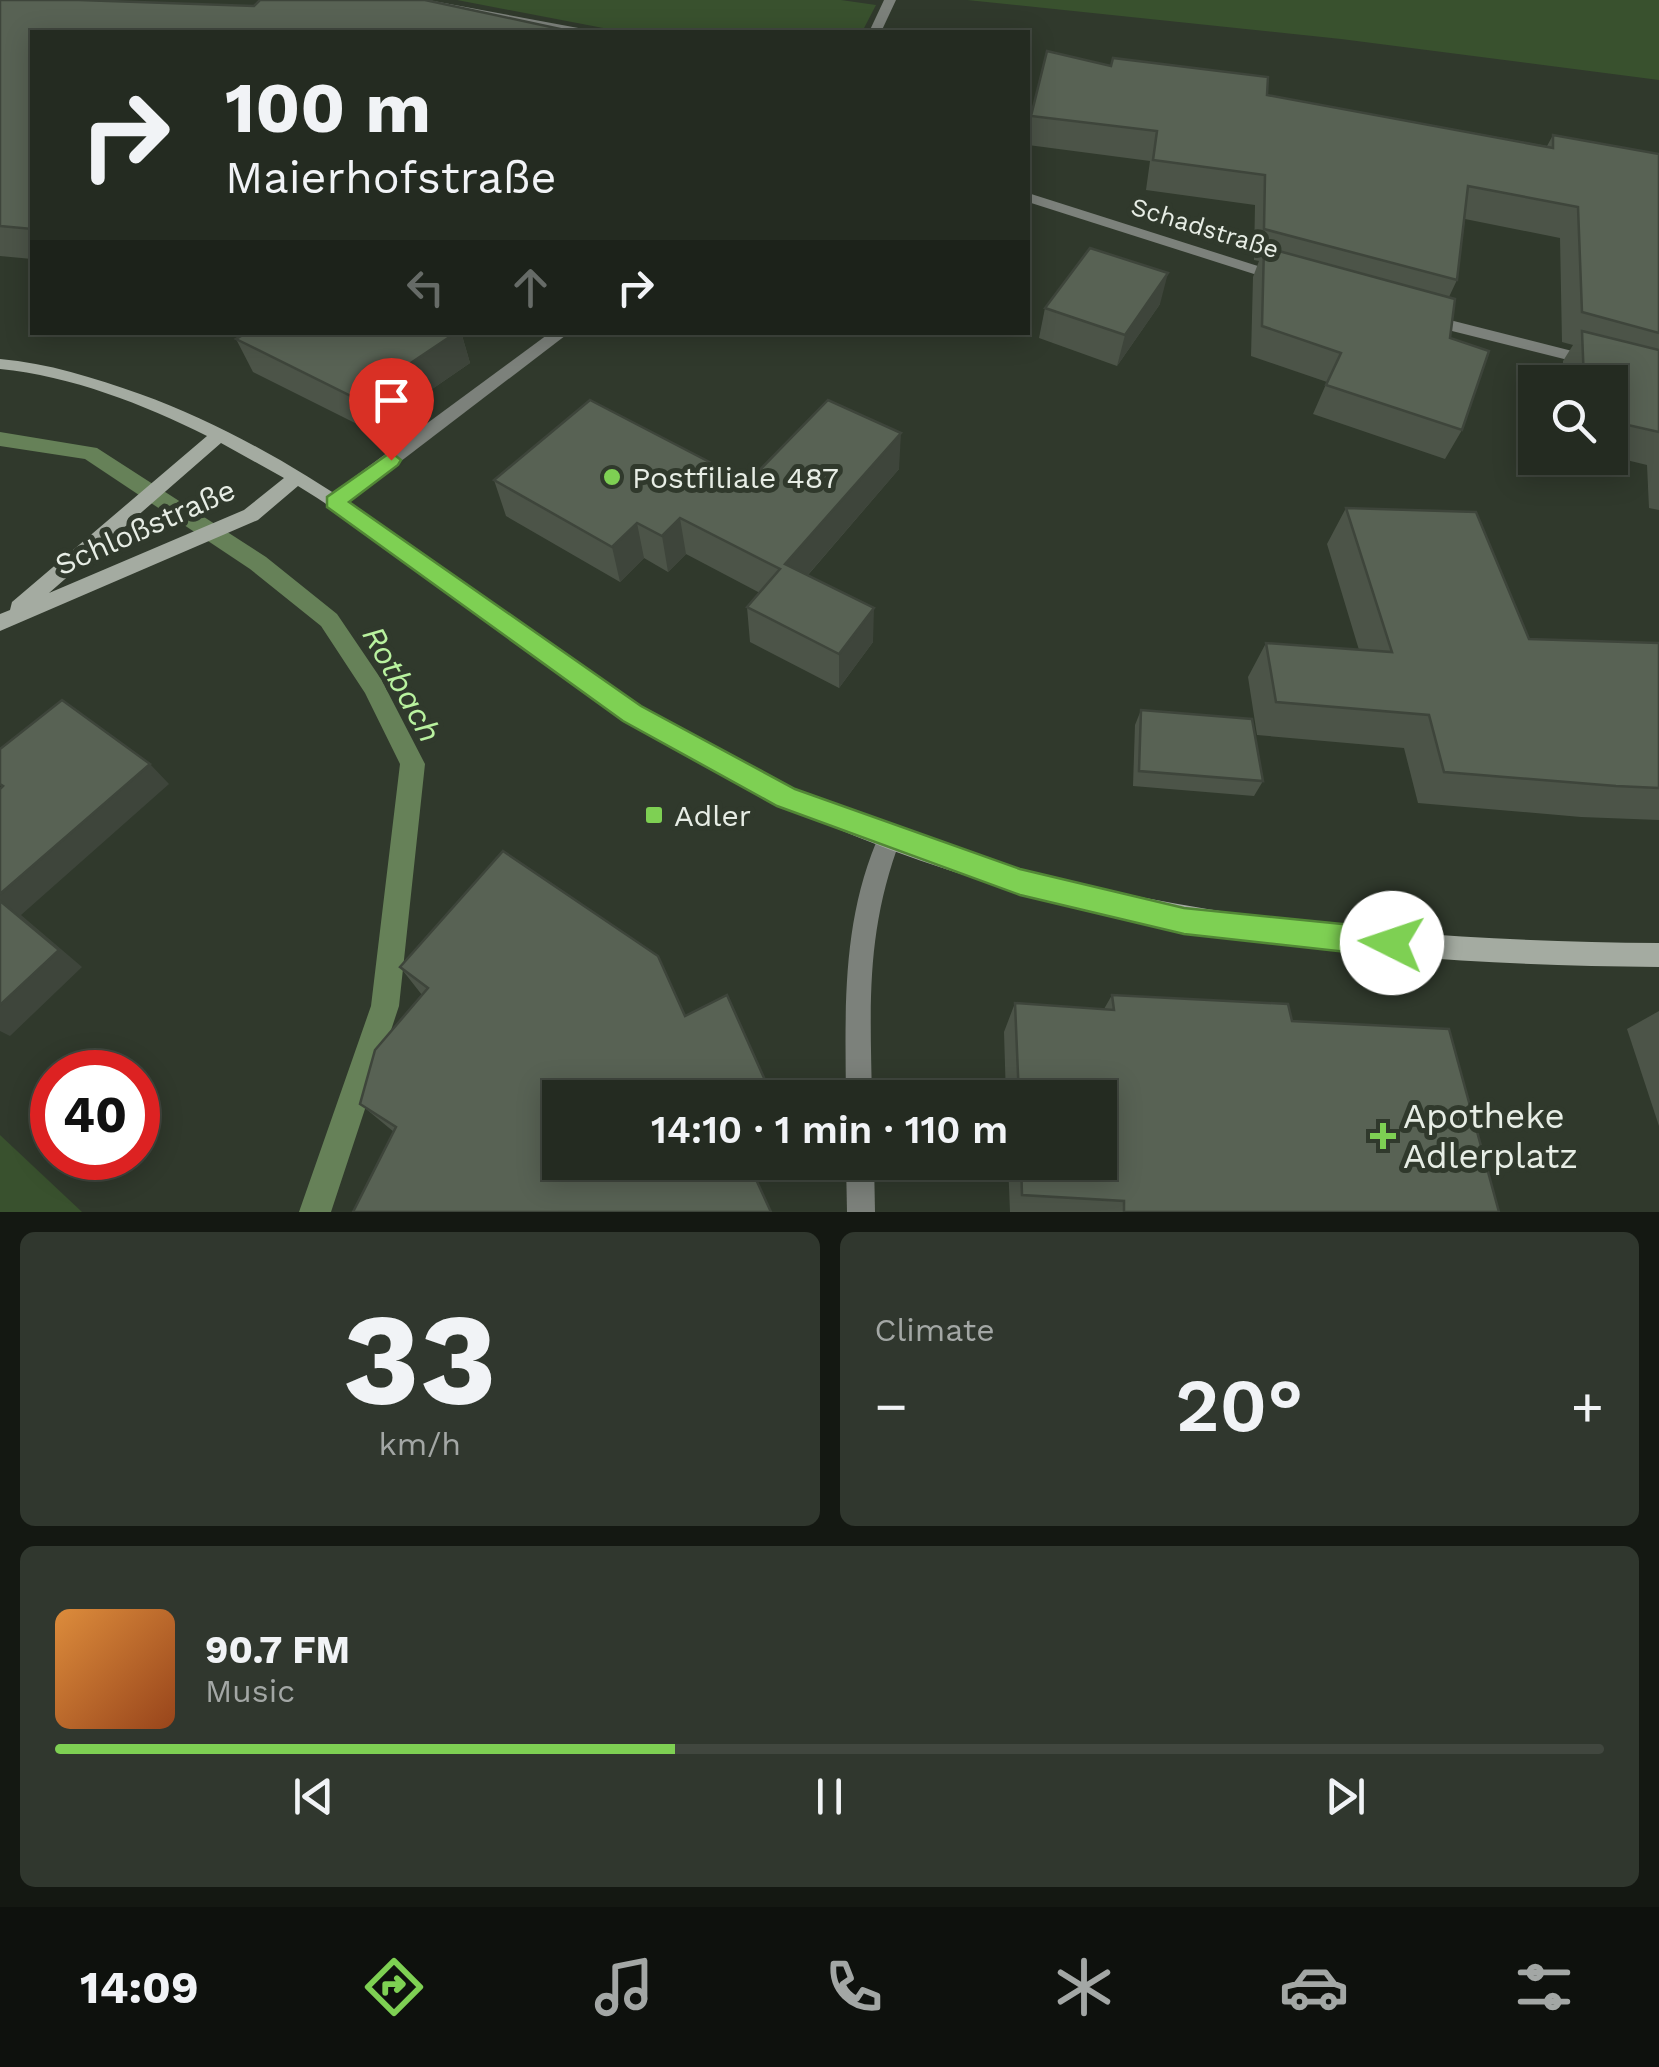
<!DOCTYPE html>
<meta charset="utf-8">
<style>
:root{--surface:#242b21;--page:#30372e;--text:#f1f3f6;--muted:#a3a7a5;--line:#41473f;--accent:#7ed053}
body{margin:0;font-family:"Work Sans",sans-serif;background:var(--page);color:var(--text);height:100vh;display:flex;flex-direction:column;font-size:38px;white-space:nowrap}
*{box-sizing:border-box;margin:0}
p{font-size:32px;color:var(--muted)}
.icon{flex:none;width:55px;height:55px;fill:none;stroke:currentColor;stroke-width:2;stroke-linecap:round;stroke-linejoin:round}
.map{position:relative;height:1212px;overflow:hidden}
.details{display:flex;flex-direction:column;gap:20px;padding:20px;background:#141812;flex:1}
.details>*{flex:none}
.hud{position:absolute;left:30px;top:30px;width:1000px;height:305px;border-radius:0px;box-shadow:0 5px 25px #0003,0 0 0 2px var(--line);background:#242b21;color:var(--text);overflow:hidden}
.fabs{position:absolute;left:1518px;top:365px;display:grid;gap:20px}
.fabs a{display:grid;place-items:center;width:110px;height:110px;border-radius:0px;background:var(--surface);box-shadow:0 5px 25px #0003,0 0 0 2px var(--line);font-size:50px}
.speed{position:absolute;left:30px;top:1050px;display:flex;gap:20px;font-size:50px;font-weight:700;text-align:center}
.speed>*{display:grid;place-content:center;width:130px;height:130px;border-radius:50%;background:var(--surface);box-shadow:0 5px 25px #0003,0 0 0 2px var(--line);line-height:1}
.speed .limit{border:15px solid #d22;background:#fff;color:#111}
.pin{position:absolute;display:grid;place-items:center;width:85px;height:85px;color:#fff;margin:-102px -42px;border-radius:50% 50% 50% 0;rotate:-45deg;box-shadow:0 0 10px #0007}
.pin .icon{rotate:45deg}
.me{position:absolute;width:110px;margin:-55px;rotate:274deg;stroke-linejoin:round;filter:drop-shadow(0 0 8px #0008)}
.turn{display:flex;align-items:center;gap:35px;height:210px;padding:0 30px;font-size:45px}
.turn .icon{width:130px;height:130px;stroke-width:2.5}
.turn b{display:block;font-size:70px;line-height:85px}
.lanes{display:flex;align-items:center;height:95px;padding:0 30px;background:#0003;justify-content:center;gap:50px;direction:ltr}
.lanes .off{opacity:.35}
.big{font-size:75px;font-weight:600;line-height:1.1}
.details .widget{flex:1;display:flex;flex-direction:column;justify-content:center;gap:15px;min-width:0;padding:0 35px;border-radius:15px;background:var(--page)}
.details .dial{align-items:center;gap:0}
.dial b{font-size:130px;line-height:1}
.song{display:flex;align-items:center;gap:30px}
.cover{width:120px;height:120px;border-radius:15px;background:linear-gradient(135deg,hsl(30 70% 55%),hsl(20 70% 35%))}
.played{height:10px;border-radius:5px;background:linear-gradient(90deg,var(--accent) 40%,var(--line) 40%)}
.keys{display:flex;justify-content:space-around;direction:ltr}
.heat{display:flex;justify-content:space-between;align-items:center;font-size:55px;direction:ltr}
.details .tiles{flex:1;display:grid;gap:20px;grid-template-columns:1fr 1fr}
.widget:last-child{grid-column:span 2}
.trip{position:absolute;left:542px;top:1080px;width:575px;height:100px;border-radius:0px;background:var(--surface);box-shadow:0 5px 25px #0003,0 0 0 2px var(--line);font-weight:600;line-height:100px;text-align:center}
.menu{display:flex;height:160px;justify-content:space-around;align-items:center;background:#0e110d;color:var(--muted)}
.menu .icon{width:70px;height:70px}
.menu .selected{color:var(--accent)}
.menu b{font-size:45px;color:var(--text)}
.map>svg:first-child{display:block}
.green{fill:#39512e}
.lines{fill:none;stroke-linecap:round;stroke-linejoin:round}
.stream{fill:#668158;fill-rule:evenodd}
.lane{fill:#7c817b;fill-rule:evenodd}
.street{fill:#7c817b;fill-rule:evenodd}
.secondary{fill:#a4aba1;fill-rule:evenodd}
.wall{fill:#4c5448}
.shaded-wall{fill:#3e453b}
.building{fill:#586254;stroke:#3e453b;stroke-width:2.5}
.route{fill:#7ed053;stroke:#528736;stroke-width:2.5}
.poi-dot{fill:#7ed053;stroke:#30392c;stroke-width:4}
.labels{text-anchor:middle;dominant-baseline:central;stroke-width:10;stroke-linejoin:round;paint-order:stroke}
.far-street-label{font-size:25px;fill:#e7ede5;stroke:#30392c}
.poi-label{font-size:30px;fill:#e7ede5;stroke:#30392c;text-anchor:start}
.street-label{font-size:30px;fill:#e7ede5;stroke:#30392c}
.water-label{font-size:32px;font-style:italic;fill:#b9f29f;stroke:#30392c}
.near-poi-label{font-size:35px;fill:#e7ede5;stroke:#30392c;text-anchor:start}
</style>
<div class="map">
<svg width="1659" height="1212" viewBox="0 0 1659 1212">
<rect width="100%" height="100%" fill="#30392c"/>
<g class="green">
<polygon points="457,0 841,0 876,5 862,32 624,32"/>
<polygon points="967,0 1659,0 1659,80 1341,39"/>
<polygon points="0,1135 82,1212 0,1212"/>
</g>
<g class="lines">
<polygon class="stream" points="0,432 97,448 266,557 337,614 381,679 425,764 399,1006 331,1212 299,1212 371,1006 400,764 365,693 321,626 250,569 85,459 0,446"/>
<polygon class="lane" points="884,0 896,0 881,32 869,32"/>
<g class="street">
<polygon points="401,0 428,0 600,32 576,32"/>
<polygon points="1028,193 1283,274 1286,277 1283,280 1273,280 1028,202"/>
<polygon points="1426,314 1592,356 1600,361 1592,366 1420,323 1418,319"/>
<polygon points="551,332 570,332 341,507 327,507 325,502 327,497"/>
<path d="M889,827L897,831L901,838C866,930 870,1002 872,1098H846C845,1005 842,917 881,831Z"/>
<polygon points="846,1162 874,1162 875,1212 847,1212"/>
</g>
<path class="secondary" d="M0,359C48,363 94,378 140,394C348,469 505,633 697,740C992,903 1327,940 1659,943V967C1315,964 987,925 682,753C546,676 431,568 298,486L258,520L0,631V614L10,610L12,602L207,436C143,404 71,376 0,369ZM221,443L284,478L244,510L49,593Z"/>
</g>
<g class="wall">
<polygon points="0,0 254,6 425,0 32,32 32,259 0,256"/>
<polygon points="1111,66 1547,146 1553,135 1659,154 1659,510 1649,508 1647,465 1610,456 1610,382 1563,382 1563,361 1573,345 1562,342 1560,238 1465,219 1457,280 1449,297 1450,338 1462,430 1445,459 1313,414 1327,382 1251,356 1253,277 1259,261 1254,260 1255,205 1146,190 1150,161 1028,145 1031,116"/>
<polygon points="1160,304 1117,366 1039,338 1045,308"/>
<polygon points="248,332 461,332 470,363 371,431 253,372 236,339"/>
<polygon points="899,469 808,575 873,642 839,688 750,642 747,607 760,593 686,554 668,572 644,558 620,582 506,516 494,480 748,482"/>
<polygon points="1346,508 1529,639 1659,643 1659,820 1581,817 1418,803 1404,748 1257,735 1248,677 1266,643 1359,650 1327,544"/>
<polygon points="1141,710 1263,781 1254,796 1133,786 1135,725"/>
<polygon points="503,851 658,956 685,1016 727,995 773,1098 560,1098 560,1162 772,1162 753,1173 771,1212 353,1212 394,1132 360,1104 375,1050 422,995 400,967"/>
<polygon points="1112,995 1292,1021 1499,1212 1010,1212 1008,1162 1100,1162 1100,1098 1006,1098 1004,1032 1015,1003 1104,1009"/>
<polygon points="1659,1011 1659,1126 1627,1029"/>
</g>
<g class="shaded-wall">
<polygon points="1168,273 1160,304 1117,366 1125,335"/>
<polygon points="457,332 461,332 470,363 371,431 357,399"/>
<polygon points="901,433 899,469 787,599 785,564"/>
<polygon points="680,518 686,554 668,572 662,536"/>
<polygon points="637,523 644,558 620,582 612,547"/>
<polygon points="874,608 873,642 839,688 839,654"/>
<polygon points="150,764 169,784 21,915 82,967 10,1036 0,1031 0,894"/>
<polygon points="745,1162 772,1162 748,1176"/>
</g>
<g class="building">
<polygon points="0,0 79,0 254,6 260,0 425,0 574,32 32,32 32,229 0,226"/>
<polygon points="1047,51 1111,66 1113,58 1268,77 1267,95 1553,148 1553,135 1659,154 1659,333 1582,312 1578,207 1468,186 1457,280 1264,229 1265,175 1153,160 1157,131 1031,116"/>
<polygon points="1264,247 1455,299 1450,338 1489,351 1462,430 1326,385 1341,353 1262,326"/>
<polygon points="1090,248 1168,273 1125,335 1045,308"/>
<polygon points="1582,331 1659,350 1659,432 1610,421 1610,382 1584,382"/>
<polygon points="248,332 457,332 357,399 236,339"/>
<polygon points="590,400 748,482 828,400 901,433 785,564 874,608 839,654 747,607 780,569 680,518 662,536 637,523 612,547 494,480"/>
<polygon points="1346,508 1476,512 1529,639 1659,643 1659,788 1616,786 1444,772 1429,715 1276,702 1266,643 1392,652"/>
<polygon points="62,700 150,764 0,894 0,789 3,786 0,784 0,749"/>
<polygon points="1141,710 1252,719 1263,781 1139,771"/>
<polygon points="503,851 658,956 685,1016 727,995 773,1098 560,1098 560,1162 748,1162 771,1212 353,1212 396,1127 360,1104 375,1050 428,988 400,967"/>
<polygon points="0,901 59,950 0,1005"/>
<polygon points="1112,995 1288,1004 1292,1021 1449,1029 1499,1212 1124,1212 1124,1201 1022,1195 1021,1162 1100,1162 1100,1098 1019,1098 1015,1003 1114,1010"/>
</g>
<polygon class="route" points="391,452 401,460 398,465 349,502 641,706 795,789 1020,869 1184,908 1392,929 1402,933 1406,943 1402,953 1392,957 1184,934 1020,895 777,806 623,721 327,507 327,497"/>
<g class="poi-dot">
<circle cx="612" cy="477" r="10"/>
<rect x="644" y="805" width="20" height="20" rx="5"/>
<path d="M1378 1121h10v10h10v10h-10v10h-10v-10h-10v-10h10z"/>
</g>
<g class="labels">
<g class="far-street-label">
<text transform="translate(1205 228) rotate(17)">Schadstraße</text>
</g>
<g class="poi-label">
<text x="632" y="477">Postfiliale 487</text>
<text x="674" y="815">Adler</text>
</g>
<g class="street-label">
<text transform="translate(145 527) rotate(-24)">Schloßstraße</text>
</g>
<g class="water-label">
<text transform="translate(402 684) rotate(61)">Rotbach</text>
</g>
<g class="near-poi-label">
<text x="1403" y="1116">Apotheke<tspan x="1403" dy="40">Adlerplatz</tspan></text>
</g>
</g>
</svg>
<div class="fabs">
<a><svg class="icon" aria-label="search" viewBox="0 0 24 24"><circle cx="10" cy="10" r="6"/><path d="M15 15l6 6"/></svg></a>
</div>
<div class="speed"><div class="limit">40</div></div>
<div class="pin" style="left:391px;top:460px;background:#d93025"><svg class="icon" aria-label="arrive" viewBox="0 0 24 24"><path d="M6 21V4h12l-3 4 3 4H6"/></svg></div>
<svg class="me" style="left:1392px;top:943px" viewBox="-20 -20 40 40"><circle r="19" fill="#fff"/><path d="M0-13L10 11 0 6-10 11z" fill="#7ed053"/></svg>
<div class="trip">14:10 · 1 min · 110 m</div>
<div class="hud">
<div class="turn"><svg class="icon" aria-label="right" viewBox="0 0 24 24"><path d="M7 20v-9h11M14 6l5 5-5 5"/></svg><div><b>100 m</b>Maierhofstraße</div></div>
<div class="lanes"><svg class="icon off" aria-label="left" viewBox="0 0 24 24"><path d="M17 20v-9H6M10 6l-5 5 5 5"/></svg><svg class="icon off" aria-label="ahead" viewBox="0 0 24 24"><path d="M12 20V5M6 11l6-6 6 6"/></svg><svg class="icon" aria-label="right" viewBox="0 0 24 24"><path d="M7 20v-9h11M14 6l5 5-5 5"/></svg></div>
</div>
</div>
<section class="details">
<div class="tiles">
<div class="widget dial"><b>33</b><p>km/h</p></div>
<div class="widget"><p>Climate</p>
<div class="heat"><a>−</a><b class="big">20°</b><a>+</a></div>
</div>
<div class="widget">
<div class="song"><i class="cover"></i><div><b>90.7 FM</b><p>Music</p></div></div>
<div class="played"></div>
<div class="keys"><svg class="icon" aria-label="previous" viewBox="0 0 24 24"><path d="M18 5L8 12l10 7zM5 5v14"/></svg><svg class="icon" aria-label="pause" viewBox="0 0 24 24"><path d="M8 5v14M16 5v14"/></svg><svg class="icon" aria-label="next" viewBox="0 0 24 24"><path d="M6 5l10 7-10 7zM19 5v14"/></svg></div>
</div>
</div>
</section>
<nav class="menu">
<b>14:09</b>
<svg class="icon selected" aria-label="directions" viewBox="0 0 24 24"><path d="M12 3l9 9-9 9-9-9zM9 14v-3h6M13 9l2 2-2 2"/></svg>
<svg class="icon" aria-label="music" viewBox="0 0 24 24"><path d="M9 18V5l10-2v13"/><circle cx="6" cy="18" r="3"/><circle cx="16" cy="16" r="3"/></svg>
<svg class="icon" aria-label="phone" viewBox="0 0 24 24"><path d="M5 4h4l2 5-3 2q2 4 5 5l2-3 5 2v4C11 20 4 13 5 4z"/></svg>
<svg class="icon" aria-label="climate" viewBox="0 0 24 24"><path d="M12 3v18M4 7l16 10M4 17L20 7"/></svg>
<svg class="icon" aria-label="car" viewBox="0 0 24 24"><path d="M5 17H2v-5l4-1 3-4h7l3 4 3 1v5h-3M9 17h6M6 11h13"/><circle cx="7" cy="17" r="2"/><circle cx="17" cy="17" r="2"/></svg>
<svg class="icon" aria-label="filters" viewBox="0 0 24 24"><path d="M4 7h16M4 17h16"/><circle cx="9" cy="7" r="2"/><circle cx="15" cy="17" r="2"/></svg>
</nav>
